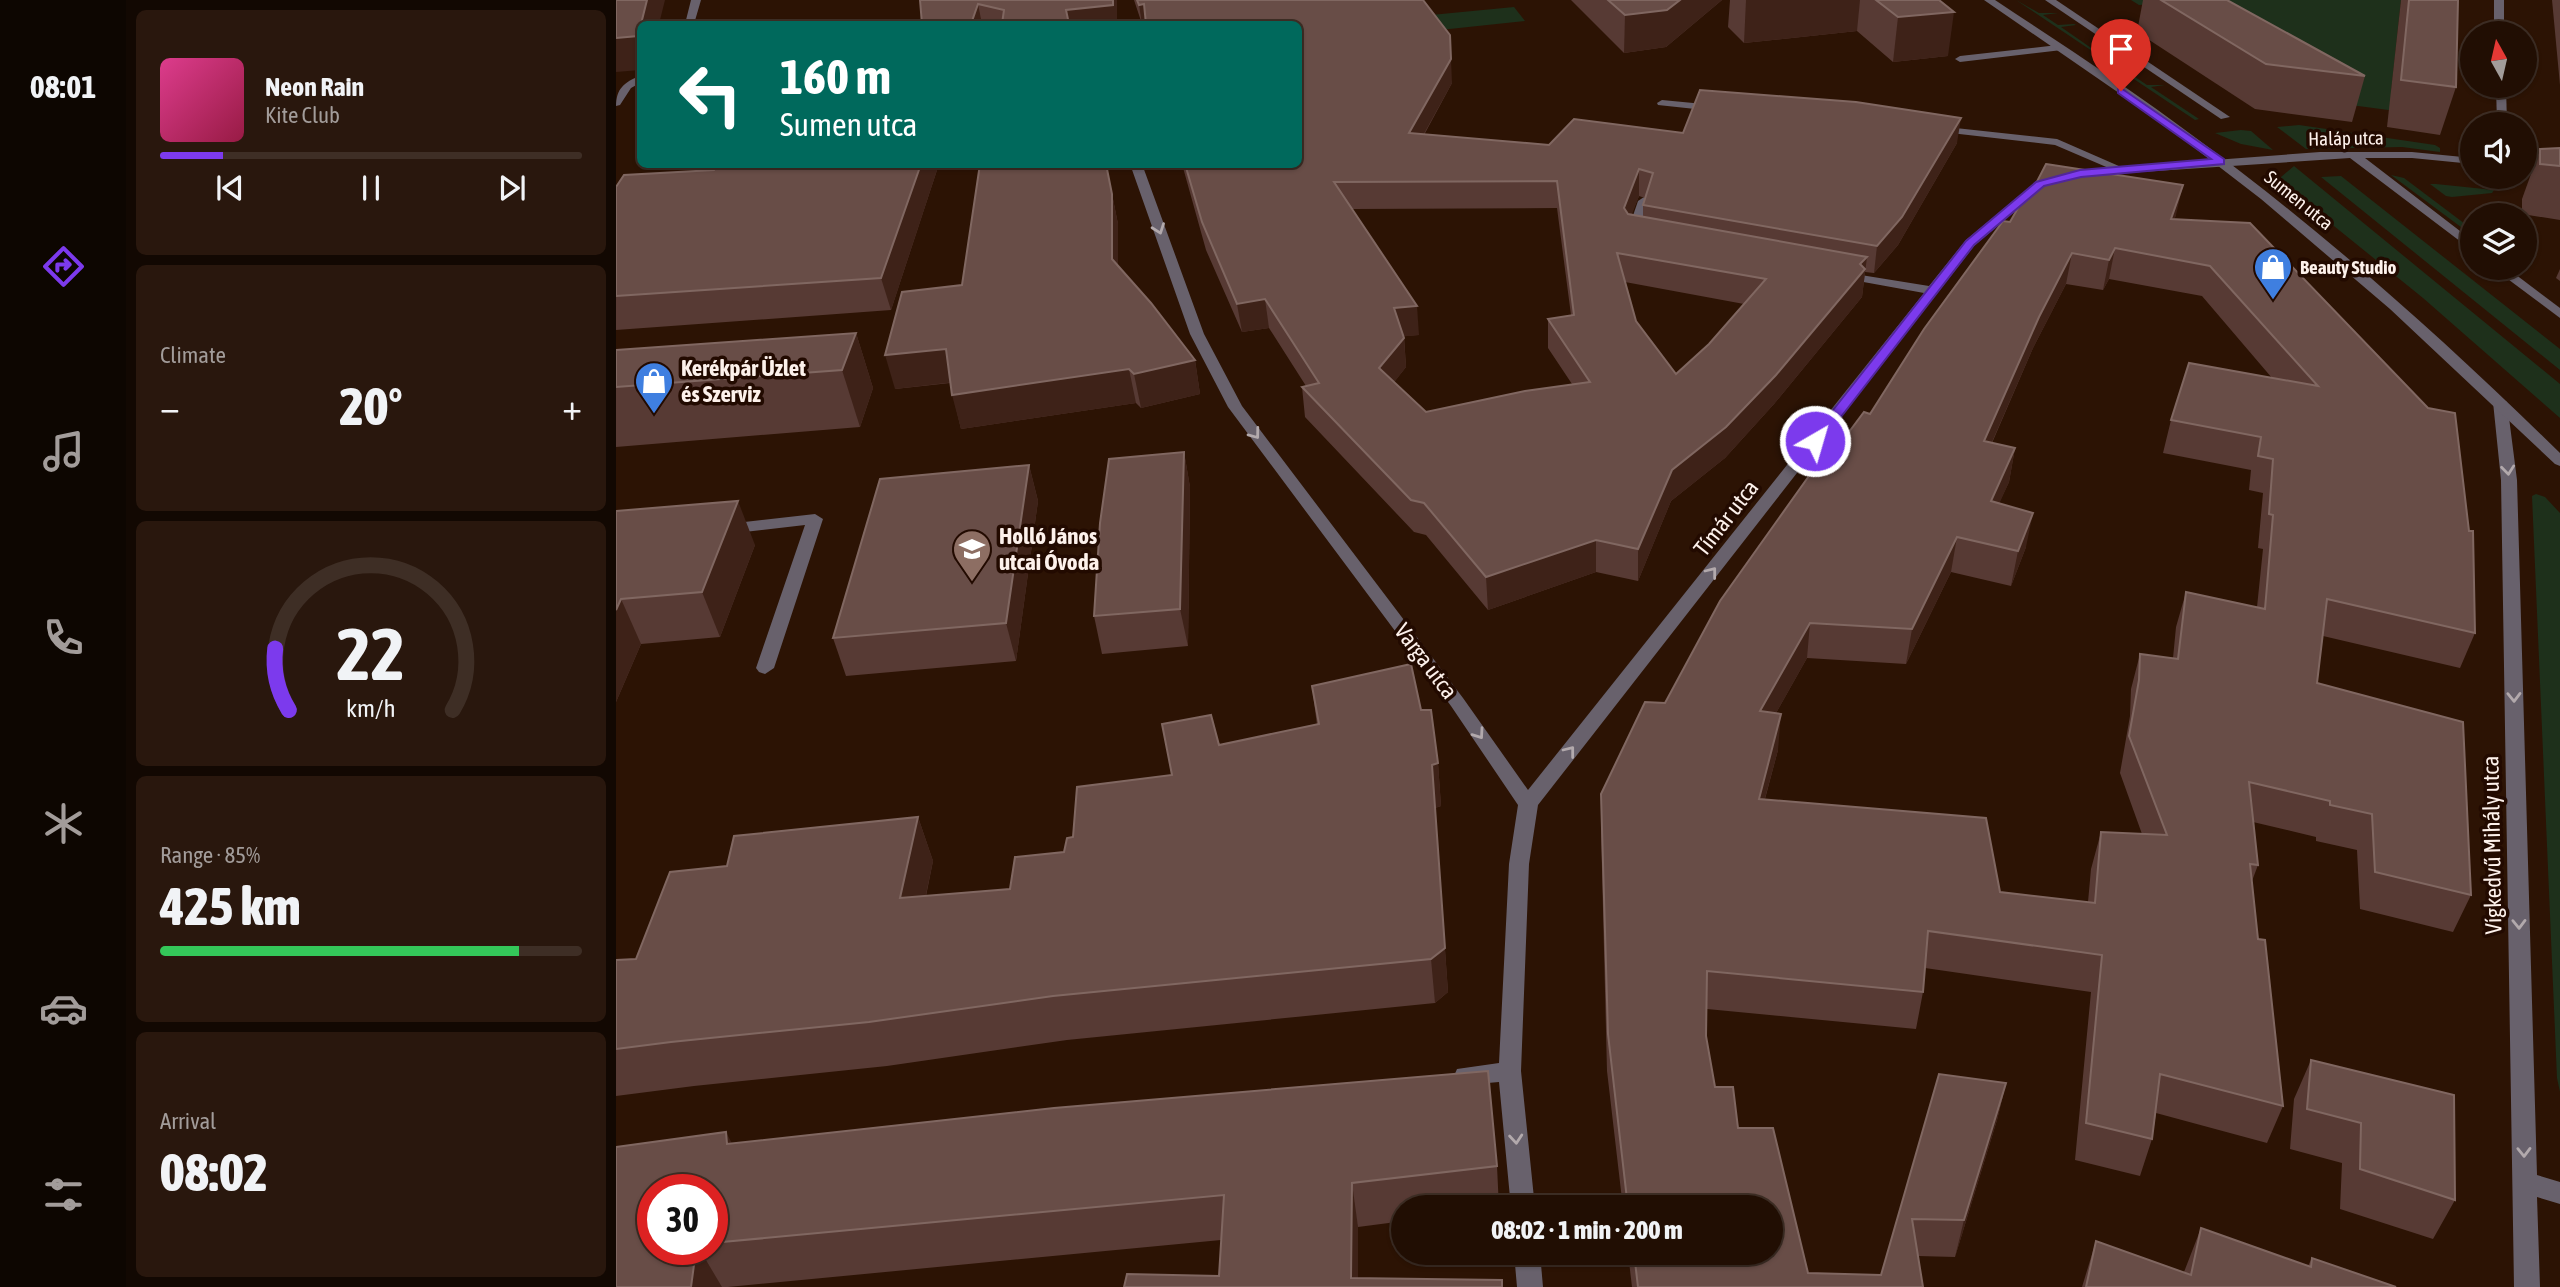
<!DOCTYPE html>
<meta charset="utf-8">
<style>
:root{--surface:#210e03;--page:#29170d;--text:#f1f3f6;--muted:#a29c9a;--line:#3e2e25;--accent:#7c3aed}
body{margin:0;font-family:"Asap Condensed",sans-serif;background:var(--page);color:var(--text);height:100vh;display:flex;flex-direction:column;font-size:26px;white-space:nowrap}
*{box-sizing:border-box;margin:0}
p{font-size:23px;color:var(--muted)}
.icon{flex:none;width:38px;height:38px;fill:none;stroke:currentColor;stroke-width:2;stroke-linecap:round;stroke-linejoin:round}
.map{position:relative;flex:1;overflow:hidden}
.side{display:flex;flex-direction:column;gap:10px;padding:10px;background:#120802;width:490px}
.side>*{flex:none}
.guide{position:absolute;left:21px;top:21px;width:665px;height:147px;border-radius:10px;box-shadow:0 2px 5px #0004,0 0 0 2px var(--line);background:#00695c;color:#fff;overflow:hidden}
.needle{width:46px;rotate:352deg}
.buttons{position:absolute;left:1844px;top:21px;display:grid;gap:14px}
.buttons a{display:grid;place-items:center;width:77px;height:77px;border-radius:50%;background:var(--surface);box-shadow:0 2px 5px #0004,0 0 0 2px var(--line);font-size:35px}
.speed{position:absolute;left:21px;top:1174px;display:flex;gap:14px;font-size:35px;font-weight:700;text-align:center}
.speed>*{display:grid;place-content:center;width:91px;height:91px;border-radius:50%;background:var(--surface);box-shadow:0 2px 5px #0004,0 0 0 2px var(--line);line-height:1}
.speed .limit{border:10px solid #d22;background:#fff;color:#111}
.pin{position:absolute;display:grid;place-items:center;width:60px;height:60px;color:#fff;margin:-72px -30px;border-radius:50% 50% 50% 0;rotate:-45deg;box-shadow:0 0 7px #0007}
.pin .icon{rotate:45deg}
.me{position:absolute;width:77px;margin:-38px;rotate:38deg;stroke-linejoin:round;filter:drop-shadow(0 0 5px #0008)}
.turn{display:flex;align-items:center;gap:24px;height:147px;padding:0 28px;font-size:32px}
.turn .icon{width:91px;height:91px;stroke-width:2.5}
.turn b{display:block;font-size:49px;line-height:60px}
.big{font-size:52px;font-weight:800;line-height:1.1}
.side .card{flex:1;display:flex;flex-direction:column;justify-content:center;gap:10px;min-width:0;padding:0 24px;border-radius:10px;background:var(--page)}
.side .dial{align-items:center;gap:0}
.dial svg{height:182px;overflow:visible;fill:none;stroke:var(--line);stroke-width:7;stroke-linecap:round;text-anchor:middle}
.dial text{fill:var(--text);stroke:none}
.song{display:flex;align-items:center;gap:21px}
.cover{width:84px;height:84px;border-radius:10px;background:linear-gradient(135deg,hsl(330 70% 55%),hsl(340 70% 35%))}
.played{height:7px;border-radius:4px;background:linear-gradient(90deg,var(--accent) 15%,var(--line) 15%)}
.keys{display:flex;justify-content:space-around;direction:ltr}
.heat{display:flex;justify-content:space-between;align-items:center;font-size:38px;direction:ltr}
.charge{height:10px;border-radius:5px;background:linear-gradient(90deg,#34c759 85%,var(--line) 0)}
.trip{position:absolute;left:775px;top:1195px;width:392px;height:70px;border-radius:35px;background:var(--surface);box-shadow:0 2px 5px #0004,0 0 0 2px var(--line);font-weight:800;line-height:70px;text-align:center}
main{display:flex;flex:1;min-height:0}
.menu{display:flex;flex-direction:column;width:126px;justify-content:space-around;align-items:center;background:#0d0601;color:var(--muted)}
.menu .icon{width:49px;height:49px}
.menu .on{color:var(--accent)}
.menu b{font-size:32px;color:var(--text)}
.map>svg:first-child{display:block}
.green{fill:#1e301b}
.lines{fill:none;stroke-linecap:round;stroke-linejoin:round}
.service{fill:#68616c;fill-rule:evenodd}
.minor{fill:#68616c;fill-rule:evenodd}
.tertiary{fill:#68616c;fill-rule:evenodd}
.wall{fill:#573a34;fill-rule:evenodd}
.shaded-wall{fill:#3e2218}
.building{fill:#684d47;stroke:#806761;stroke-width:2;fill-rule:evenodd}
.oneway{stroke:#b2a9ac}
.route{fill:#7c3aed;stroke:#51269a;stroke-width:2}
.labels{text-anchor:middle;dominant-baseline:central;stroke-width:7;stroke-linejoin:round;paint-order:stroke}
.far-street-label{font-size:19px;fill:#fdf1eb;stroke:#220a00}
.far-poi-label{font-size:19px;font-weight:bold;fill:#fdf1eb;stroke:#220a00;text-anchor:start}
.poi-label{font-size:23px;font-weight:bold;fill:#fdf1eb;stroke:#220a00;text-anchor:start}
.street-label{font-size:23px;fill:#fdf1eb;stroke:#220a00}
</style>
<main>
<nav class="menu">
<b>08:01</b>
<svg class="icon on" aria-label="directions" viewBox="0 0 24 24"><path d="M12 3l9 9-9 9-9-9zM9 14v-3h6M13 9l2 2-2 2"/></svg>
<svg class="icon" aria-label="music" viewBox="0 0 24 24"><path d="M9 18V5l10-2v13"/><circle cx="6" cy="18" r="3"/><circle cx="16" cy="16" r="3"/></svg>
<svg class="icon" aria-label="phone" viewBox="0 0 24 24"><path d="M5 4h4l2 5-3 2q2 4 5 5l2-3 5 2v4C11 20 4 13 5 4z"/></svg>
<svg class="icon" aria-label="climate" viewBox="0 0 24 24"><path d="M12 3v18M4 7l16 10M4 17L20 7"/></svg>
<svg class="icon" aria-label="car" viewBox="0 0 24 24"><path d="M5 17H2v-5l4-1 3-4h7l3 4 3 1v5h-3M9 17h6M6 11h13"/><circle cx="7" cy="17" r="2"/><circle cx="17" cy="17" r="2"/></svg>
<svg class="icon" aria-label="filters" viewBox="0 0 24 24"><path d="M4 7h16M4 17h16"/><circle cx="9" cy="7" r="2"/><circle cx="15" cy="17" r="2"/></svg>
</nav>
<section class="side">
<div class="card">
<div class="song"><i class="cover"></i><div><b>Neon Rain</b><p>Kite Club</p></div></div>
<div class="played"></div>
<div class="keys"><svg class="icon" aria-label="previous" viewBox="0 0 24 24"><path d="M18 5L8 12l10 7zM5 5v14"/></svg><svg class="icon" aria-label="pause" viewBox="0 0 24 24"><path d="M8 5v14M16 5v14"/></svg><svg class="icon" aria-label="next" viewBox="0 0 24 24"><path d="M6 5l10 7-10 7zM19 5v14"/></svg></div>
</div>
<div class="card"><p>Climate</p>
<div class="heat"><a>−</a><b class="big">20°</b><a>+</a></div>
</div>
<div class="card dial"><svg viewBox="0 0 100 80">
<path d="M14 69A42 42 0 1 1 86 69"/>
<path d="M14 69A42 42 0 0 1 8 42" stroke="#7c3aed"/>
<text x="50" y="56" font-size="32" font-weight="700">22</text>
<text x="50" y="72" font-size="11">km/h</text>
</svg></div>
<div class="card"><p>Range · 85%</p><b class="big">425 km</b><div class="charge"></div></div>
<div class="card"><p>Arrival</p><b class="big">08:02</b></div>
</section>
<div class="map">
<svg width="1944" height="1287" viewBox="0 0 1944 1287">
<rect width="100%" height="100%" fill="#2c1304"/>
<g class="green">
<polygon points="1400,0 1423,13 1442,13 1427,15 1442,25 1458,24 1460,25 1445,27 1481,52 1500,52 1485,54 1531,85 1549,85 1535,87 1583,119 1579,120"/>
<polygon points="1515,0 1785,0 1775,92 1826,99 1825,117 1697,100 1537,4 1523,5"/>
<polygon points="898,7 909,21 824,30 815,15"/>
<polygon points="1683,125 1819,145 1824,148 1824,152 1786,147 1690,149 1661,127"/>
<polygon points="1625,130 1635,131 1657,150 1625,144 1599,133"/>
<polygon points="1678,166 1944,384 1944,418 1807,298 1666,184 1665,177"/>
<polygon points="1775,175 1788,178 1857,230 1857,236"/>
<polygon points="1725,176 1944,349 1944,370 1705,177"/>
<polygon points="1814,184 1820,184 1878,190 1876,193 1836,197 1830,196"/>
<polygon points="1920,494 1929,497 1944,513 1944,1092 1941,1078 1916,496"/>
</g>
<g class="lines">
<g class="service">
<polygon points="1442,45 1447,48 1446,50 1344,62 1339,59 1344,56"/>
<polygon points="1046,100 1098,105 1103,108 1098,111 1042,105 1041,103"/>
<polygon points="1321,126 1441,139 1512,170 1502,172 1439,145 1317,131 1316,129"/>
</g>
<g class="minor">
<polygon points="75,0 85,0 78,24 69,24"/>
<polygon points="1429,0 1440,0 1614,117 1605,119"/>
<rect x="1878" y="0" width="10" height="33"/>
<path d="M24,76V83L15,88L4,105L0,106C0,89 8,82 24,76Z"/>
<polygon points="1880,86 1890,86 1891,124 1881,124"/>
<polygon points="1704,152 1796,152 1857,158 1857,164 1796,158 1749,158 1857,241 1857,251 1734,158 1465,176 1428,186 1358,246 922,805 913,864 905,1071 919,1208 895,1208 883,1082 849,1085 841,1083 838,1076 841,1069 883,1063 893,864 902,805 835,706 612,407 574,334 514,164 526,164 588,334 626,406 847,698 912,790 1308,293 1220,277 1220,271 1313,286 1350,240 1420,182 1464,170"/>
<polygon points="1909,166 1944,171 1944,177 1909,172"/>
<polygon points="1028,197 1034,201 1024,236 1018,240 1012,239 1010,236 1022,201"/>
<polygon points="1877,268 1891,268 1944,308 1944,318"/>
<polygon points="1884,398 1891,402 1901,480 1921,1175 1944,1182 1944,1204 1921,1197 1924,1287 1898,1287 1885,480 1877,402"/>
<polygon points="199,514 207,519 158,668 149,674 143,672 140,668 189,525 111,534 103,529 111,524"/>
<polygon points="898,1253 924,1253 927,1287 901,1287"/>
</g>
<path class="tertiary" d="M1368,0H1379C1447,45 1515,89 1580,138C1709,233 1829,340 1944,453V466L1939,464L1774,309L1645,199L1545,122Z"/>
</g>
<g class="wall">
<polygon points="304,0 501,0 501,24 306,24"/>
<path d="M518,0H807L836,83L808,135L933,145L1067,133L1341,143L1282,245L1258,273L1249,272L1246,297L1158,404L1109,458L1055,501L1022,581L980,572L872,610L810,535L798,532L689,417L686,387L690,386L653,328L626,332L590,250L566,164H682V24H526ZM1023,196L1029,198L1027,205V217L1015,215ZM941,208L955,315L932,319V348L956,384L810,412L778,382L790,367L788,336L803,335L736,209ZM1009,282L1128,304L1093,344L1060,374L1020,321Z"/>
<polygon points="955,0 1106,0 1050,47 1008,53"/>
<polygon points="1114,0 1323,0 1332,56 1277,62 1241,31 1128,43 1112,27"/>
<polygon points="1527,0 1611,0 1749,76 1736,122 1639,109 1521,32"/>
<polygon points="1785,0 1842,0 1840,87 1824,135 1771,127"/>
<polygon points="1936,0 1944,0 1944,85"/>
<polygon points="1944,148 1944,220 1906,214 1906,199 1924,149"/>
<polygon points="323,164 275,310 0,330 0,187 98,170"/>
<polygon points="496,194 502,224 502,265 579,360 584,394 525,408 520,403 345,429 334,383 279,389 346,285"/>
<path d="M1560,215L1558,219L1634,223L1859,633L1844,668L1707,636L1701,683L1855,895L1837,932L1744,909L1741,850L1700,841V837L1637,822L1642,865L1636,881L1642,939L1667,1106L1651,1143L1540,1113L1536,1139L1524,1176L1459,1160L1475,992L1309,968L1307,992L1300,1029L1091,1009L1090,1036L1099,1087L1122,1128L1192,1273L1265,1275L1323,1074L1390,1083L1381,1120L1339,1257L1302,1256L1307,1287H1016L1012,1253H1155V1208H1007L991,1071L985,830V794L1049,703L1212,460L1254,414L1394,222ZM1493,279L1586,296L1656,378L1555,420L1547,453L1635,470L1633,490L1647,493L1642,548L1647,549L1641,607L1570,592L1560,627L1557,658L1524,654L1515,689L1514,716L1504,773L1526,834L1485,832L1475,869L1472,902L1384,892L1149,799L1162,750L1160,713L1191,658L1290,664L1335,572L1395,586L1410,547L1383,503L1393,482L1399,448L1376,443L1417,348L1450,284L1487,290Z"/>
<polygon points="1944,269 1944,281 1940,278"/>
<polygon points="240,333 257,388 244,427 0,447 0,350"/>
<polygon points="568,452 574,487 572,646 486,654 478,616"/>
<polygon points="413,465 422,501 400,661 230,676 217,638"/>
<polygon points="0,511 139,545 104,637 25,644 0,702"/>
<polygon points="696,686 805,710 822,763 825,806 819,808 832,992 819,1003 451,1040 271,1066 78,1086 0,1096 0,960 20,959 111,866 302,817 317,861 310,896 394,889 448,852 457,837 603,745 701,725"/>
<polygon points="1695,1060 1839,1200 1817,1239 1724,1209 1726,1163 1674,1149 1678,1099"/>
<path d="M116,1144L881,1166L883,1208H788V1221L742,1227V1278L603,1276L605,1240L112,1287H0ZM96,1190V1250H37Z"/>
<polygon points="1585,1228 1692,1266 1696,1258 1780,1287 1466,1287 1480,1241 1568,1272"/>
</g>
<g class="shaded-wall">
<polygon points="31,0 49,0 43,24 24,24 24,70 0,72 0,38"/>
<polygon points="497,0 501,0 501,24 452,24 450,10"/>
<polygon points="1064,0 1106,0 1050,47 1008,53 1009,15"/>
<polygon points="1130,0 1244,0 1241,31 1128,43"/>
<polygon points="362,4 366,24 355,24"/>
<polygon points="528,4 532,24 526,24 523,5"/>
<polygon points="1338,12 1332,56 1277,62 1282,17"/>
<polygon points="834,35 836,83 794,159 793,133"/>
<polygon points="1345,118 1341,143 1282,245 1258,273 1261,246"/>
<polygon points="305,164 323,164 275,310 265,278"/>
<polygon points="1023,169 1023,196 1008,235 1008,208"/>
<polygon points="1567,185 1560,215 1548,249 1555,219"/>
<polygon points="496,194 502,224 502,291 496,259"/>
<polygon points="1499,248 1493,279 1487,290 1493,260"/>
<polygon points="1456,253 1450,284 1417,348 1362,474 1368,441 1423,317"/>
<polygon points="1251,257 1246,297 1158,404 1109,458 1055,501 1022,581 1022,549 1056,470"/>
<polygon points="649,299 653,328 626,332 621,304"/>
<polygon points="801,306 803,335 781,337 778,308"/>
<polygon points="240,333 257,388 244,427 226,370"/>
<polygon points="788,338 790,367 766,398 763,368"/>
<polygon points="330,349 339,382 279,389 269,355"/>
<polygon points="579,360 584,394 525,408 518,374"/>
<polygon points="513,369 520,403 345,429 336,395"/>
<polygon points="1399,448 1393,482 1369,535 1375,501"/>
<polygon points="568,452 574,487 572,646 564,609"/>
<polygon points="413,465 422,501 400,661 390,623"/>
<polygon points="122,501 139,545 104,637 86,592"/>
<polygon points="1417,513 1410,547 1395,586 1402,551"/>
<polygon points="1341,537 1335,572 1290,664 1296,629"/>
<polygon points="980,540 980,572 872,610 870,577"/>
<polygon points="5,599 25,644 0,702 0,610"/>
<polygon points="1194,623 1191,658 1141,747 1144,711"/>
<polygon points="1165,714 1162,750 1139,835 1143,799"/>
<polygon points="822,763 825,806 819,808 832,992 819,1003 815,959 816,765"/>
<polygon points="302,817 317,861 300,942 284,898"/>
<polygon points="1390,1083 1381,1120 1339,1257 1348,1220"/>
<polygon points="110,1132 133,1176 111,1144"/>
<polygon points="736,1183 742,1227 742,1287 735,1278"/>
<polygon points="80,1250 84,1250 106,1287 75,1287"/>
</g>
<g class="building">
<polygon points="0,0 31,0 22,36 0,38"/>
<polygon points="304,0 497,0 497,5 450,10 453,24 386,24 388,10 362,4 355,24 306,24"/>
<path d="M521,0H807L834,35L835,59L793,133L933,145L958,119L1067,133L1084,90L1240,102L1345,118L1286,217L1261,246L1027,205L1037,173L1023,169L1008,208L1012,214L1251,257L1244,264L1249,269L1160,375L1110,427L1056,470L1022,549L980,540L870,577L808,503L795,500L686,387L703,383L649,299L621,304L586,222L569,164H682V24H530L528,4L523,5ZM941,181L958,315L932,319L974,382L909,391L810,412L763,368L788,338L778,308L801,306L718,182ZM1001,253L1150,279L1093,344L1060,374L1020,321Z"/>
<polygon points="992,0 1064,0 1051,10 1009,15"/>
<polygon points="1260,0 1323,0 1338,12 1282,17"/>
<polygon points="1545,0 1611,0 1749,76 1650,64"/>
<polygon points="1793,0 1842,0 1840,87 1785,80"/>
<polygon points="1944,148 1944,166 1924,164 1924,149"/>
<polygon points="101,164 305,164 265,278 0,296 0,187 8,175 98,170"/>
<polygon points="364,164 490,164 496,194 496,259 535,303 579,360 518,374 513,369 336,395 330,349 269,355 286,292 346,285"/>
<path d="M1430,164L1567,185L1555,219L1634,223L1812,408L1839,413L1853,531H1857L1859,633L1711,599L1701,683L1847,722L1855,895L1759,872L1756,814L1714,805V801L1633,782L1642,865L1634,864L1642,939L1649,940L1667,1106L1544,1074L1536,1139L1470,1123L1486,955L1312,931L1307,992L1091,971L1090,1036L1099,1087H1117L1122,1128H1157L1192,1273L1265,1275L1323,1074L1390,1083L1348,1220L1296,1219L1307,1287H1022L1018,1253H1155V1208H1012L992,1034L985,794L1029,702L1049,703L1104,601L1205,459L1212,460L1248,412L1254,414L1308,329L1387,221L1394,222L1410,194L1414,195ZM1499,248L1594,266L1702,386L1573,363L1555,420L1645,437L1642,456L1657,459L1653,514L1657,515L1649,609L1570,592L1562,659L1524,654L1523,680L1513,736L1551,835L1485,832L1479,903L1384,892L1370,818L1143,799L1165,714L1144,711L1194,623L1296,629L1341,537L1402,551L1417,513L1375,501L1399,448L1368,441L1423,317L1456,253L1493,260Z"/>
<polygon points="240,333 226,370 0,387 0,350"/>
<polygon points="568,452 564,609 478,616 484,523 493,459"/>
<polygon points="413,465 390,623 217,638 264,479"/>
<polygon points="122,501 86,592 5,599 0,610 0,511"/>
<polygon points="795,664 805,710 815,710 822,763 816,765 829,948 815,959 437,996 253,1022 55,1042 0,1049 0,960 20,959 54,872 111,866 118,836 302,817 284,898 394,889 399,857 448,852 451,838 457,837 461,787 556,775 546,724 595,715 603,745 703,724 696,686"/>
<polygon points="1695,1060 1838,1095 1839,1200 1744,1169 1745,1123 1691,1109"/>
<polygon points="872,1071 881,1166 736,1183 735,1278 886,1280 886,1287 508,1287 511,1274 603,1276 608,1195 96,1243 96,1190 37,1190 37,1250 80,1250 75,1287 0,1287 0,1147 110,1132 111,1144 438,1108"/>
<polygon points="1585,1228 1695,1267 1696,1258 1780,1287 1470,1287 1480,1241 1575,1275"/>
</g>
<defs><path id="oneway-chevron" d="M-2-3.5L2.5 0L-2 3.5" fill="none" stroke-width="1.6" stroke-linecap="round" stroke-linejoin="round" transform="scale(1.75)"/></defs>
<g class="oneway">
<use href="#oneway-chevron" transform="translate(543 229) rotate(70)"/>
<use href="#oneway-chevron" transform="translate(639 434) rotate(53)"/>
<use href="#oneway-chevron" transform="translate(1892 470) rotate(84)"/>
<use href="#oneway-chevron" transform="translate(1096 572) rotate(-52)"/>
<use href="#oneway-chevron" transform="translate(1898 697) rotate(89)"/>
<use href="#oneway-chevron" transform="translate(863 734) rotate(55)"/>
<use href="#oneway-chevron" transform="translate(954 751) rotate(-52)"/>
<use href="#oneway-chevron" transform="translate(1903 924) rotate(89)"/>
<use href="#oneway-chevron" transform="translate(900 1139) rotate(85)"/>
<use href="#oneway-chevron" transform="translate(1908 1152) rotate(89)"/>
</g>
<polygon class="route" points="1505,88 1608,159 1608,164 1465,177 1428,186 1358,245 1204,444 1195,444 1195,438 1350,241 1420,182 1464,170 1595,159 1502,93 1502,89"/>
<defs>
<symbol id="shop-pin" viewBox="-11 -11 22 30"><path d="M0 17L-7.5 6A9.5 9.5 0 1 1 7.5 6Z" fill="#3f7fe0" stroke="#220a00"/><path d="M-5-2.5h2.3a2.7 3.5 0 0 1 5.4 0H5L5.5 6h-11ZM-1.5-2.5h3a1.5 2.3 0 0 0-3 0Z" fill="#fff"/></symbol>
<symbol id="school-pin" viewBox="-11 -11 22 30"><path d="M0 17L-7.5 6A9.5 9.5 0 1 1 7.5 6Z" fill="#8d6e63" stroke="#220a00"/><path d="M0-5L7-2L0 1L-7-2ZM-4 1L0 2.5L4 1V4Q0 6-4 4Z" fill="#fff"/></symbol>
</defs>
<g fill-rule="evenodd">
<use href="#shop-pin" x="1635" y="245" width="44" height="60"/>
<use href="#shop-pin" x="16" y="359" width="44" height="60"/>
<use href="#school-pin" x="334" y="527" width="44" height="60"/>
</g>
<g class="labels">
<g class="far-street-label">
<text transform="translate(1730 138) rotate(-1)">Haláp utca</text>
<text transform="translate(1683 200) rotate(39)">Sumen utca</text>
</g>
<g class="far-poi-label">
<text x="1684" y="267">Beauty Studio</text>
</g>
<g class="poi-label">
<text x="65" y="368">Kerékpár Üzlet<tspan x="65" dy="26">és Szerviz</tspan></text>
<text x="383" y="536">Holló János<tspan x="383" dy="26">utcai Óvoda</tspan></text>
</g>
<g class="street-label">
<text transform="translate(1110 518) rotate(-52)">Tímár utca</text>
<text transform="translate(810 661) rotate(53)">Varga utca</text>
<text transform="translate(1876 845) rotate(-91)">Vígkedvű Mihály utca</text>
</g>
</g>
</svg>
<div class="buttons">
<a><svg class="needle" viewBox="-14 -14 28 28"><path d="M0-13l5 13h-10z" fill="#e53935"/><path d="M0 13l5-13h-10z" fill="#a29c9a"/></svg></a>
<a><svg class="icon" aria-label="sound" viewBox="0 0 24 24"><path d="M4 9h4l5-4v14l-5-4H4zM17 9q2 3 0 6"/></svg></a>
<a><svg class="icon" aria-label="layers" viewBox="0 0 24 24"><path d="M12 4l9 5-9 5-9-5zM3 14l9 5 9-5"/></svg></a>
</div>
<div class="speed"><div class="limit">30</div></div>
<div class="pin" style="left:1505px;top:91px;background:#d93025"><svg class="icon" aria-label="arrive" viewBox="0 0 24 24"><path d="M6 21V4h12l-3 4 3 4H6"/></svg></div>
<svg class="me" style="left:1199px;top:441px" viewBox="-20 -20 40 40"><circle r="17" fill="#7c3aed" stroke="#fff" stroke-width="3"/><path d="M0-11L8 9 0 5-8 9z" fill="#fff"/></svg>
<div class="trip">08:02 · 1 min · 200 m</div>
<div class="guide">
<div class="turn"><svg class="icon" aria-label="left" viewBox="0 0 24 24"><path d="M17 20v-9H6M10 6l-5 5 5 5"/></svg><div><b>160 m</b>Sumen utca</div></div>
</div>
</div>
</main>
